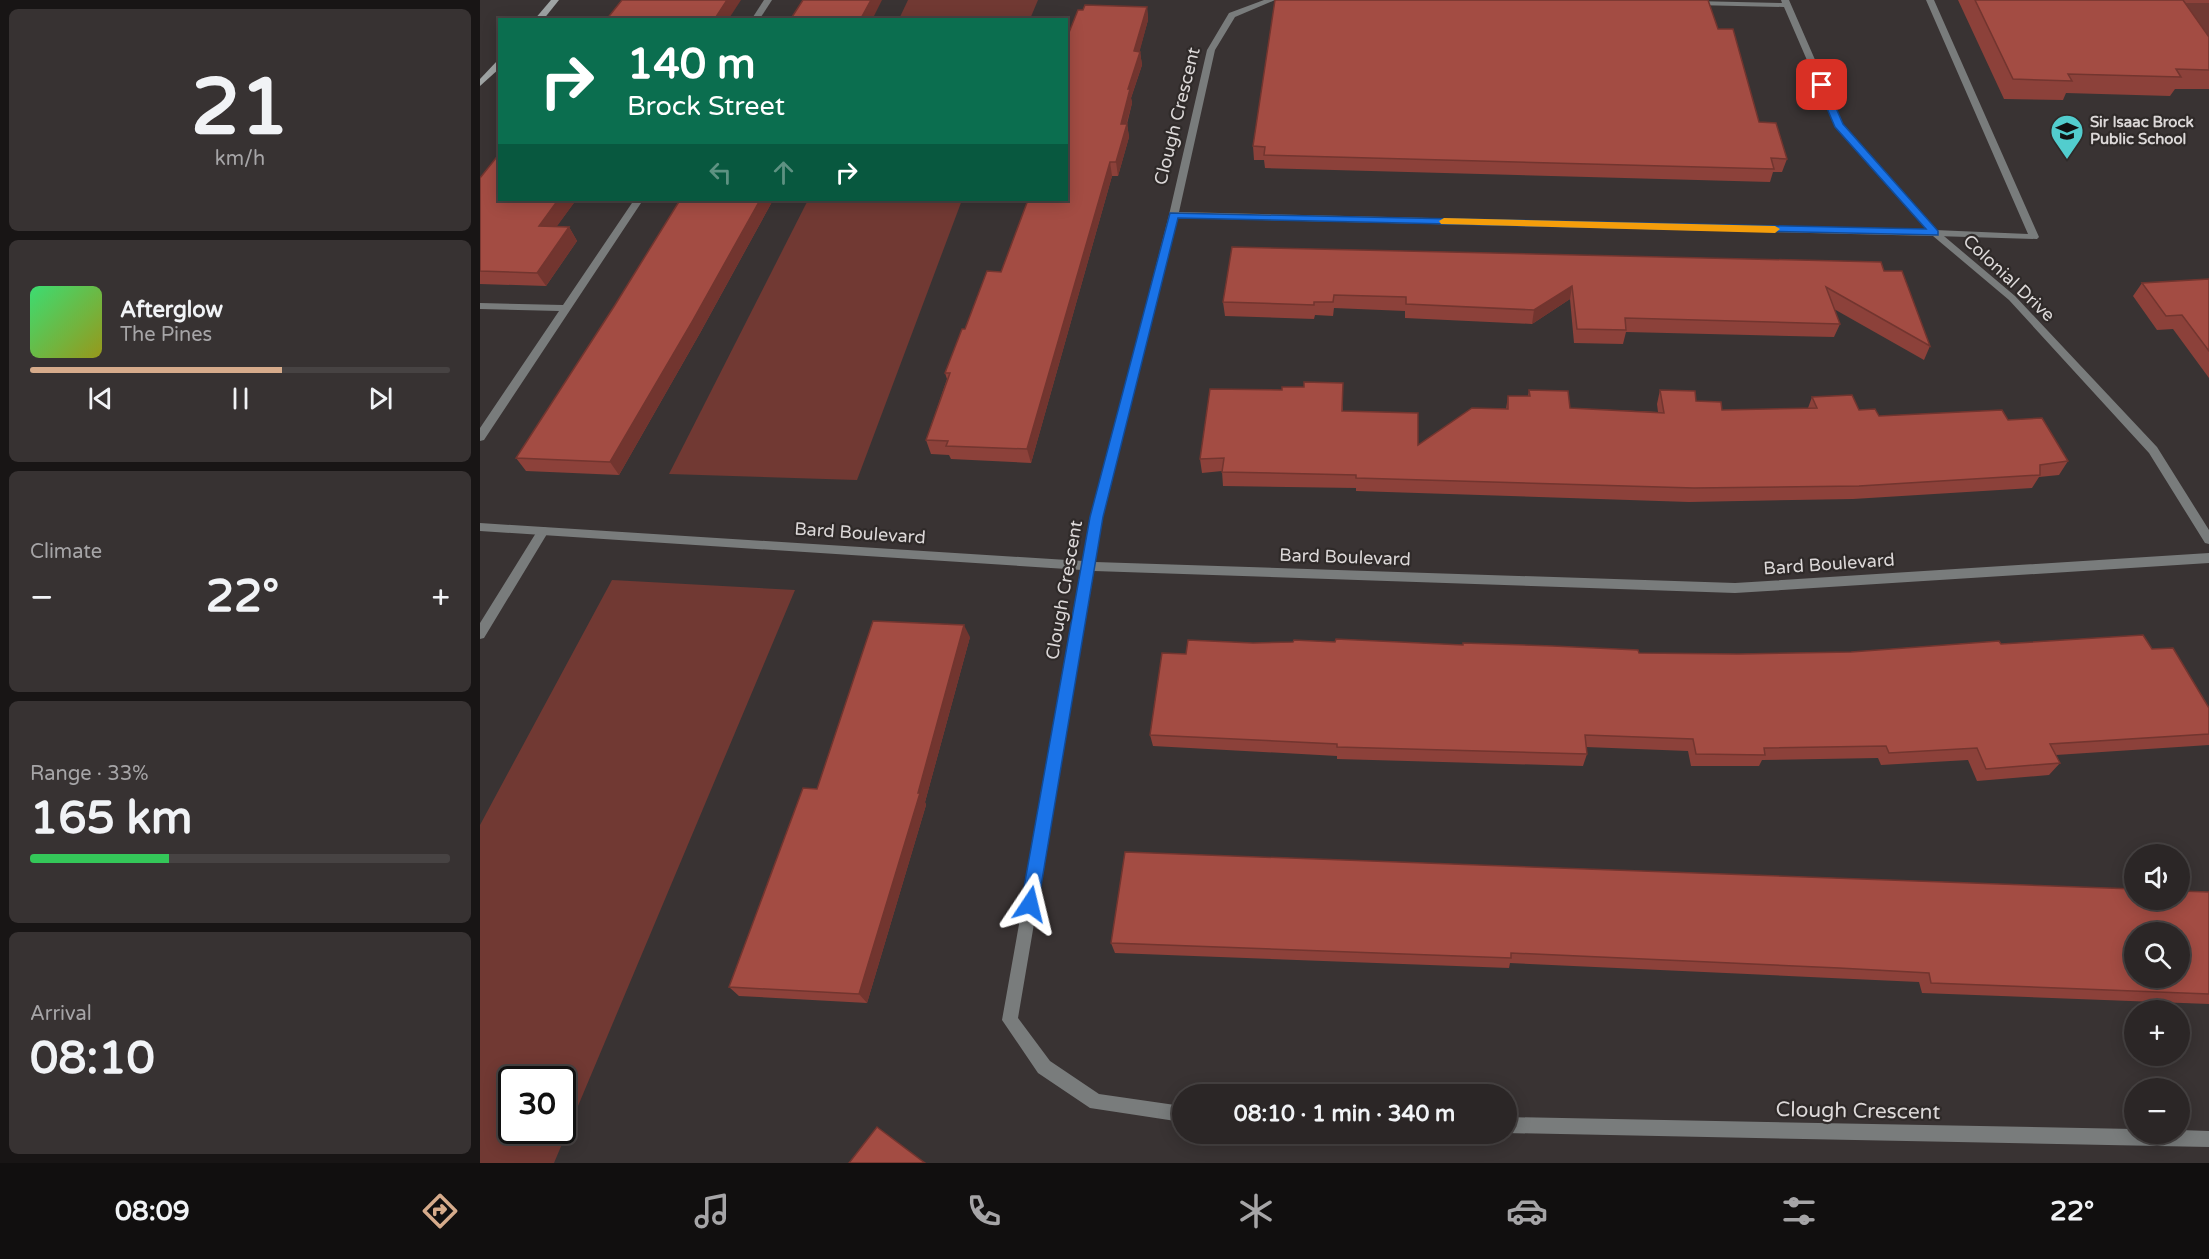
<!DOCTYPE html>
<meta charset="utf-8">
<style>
:root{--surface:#2b2626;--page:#373232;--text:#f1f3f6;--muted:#a6a5a7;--line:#474343;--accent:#d6ab8b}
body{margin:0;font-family:"Varela Round",sans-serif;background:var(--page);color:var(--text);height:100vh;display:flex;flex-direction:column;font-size:22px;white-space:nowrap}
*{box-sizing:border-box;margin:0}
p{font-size:20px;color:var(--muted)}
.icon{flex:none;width:33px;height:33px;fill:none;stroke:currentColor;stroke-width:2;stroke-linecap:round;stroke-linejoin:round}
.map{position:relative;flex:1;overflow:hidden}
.details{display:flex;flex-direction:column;gap:9px;padding:9px;background:#181515;width:480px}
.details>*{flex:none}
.guide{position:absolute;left:18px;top:18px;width:570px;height:183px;border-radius:0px;box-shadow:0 3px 15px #0003,0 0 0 2px var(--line);background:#0b6e4f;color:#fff;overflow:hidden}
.fabs{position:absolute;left:1644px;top:844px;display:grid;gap:12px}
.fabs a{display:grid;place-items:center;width:66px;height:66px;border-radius:50%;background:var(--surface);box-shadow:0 3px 15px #0003,0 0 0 2px var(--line);font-size:30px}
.speed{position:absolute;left:18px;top:1066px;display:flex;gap:12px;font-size:30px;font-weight:700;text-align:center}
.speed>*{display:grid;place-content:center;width:78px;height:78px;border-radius:50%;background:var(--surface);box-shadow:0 3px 15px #0003,0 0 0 2px var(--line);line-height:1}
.speed .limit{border:3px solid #111;border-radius:9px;background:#fff;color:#111}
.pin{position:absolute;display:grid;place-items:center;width:51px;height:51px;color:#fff;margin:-26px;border-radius:12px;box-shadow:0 3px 9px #0006}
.me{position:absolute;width:66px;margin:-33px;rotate:10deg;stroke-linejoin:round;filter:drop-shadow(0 0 4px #0008)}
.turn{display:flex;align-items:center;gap:21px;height:126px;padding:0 30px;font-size:27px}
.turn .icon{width:78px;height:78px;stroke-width:2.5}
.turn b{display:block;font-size:42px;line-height:51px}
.lanes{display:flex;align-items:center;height:57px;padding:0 30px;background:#0003;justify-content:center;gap:30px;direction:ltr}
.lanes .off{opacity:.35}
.big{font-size:45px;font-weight:700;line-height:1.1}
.details .card{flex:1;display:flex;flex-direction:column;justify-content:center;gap:9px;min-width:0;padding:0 21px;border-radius:9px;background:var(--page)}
.details .dial{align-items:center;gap:0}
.dial b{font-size:78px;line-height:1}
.song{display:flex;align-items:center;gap:18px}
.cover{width:72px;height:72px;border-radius:9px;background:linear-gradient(135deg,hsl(140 70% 55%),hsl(60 70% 35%))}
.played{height:6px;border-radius:3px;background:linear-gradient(90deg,var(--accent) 60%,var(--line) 60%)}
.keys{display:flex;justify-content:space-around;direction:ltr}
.heat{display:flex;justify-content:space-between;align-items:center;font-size:33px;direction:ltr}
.charge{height:9px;border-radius:4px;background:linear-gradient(90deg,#34c759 33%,var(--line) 0)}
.trip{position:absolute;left:692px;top:1084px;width:345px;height:60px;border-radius:30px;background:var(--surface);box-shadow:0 3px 15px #0003,0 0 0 2px var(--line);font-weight:700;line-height:60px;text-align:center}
.dock{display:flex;height:96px;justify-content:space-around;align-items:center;background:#110f0f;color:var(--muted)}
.dock .icon{width:42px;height:42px}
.dock .on{color:var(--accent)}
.dock b{font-size:27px;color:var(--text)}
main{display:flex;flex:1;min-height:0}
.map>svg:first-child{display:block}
.green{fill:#713933;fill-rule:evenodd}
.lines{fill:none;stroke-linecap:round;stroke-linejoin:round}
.lane{fill:#797c7c;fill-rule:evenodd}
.street{fill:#797c7c;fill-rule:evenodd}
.secondary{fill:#9fa4a4;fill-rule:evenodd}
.wall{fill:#8c413a}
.shaded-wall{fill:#72352f}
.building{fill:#a34c43;stroke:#72352f;stroke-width:1.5;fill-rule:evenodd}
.route{fill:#1a73e8;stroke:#114b97;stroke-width:1.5}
.slow{fill:#f59e0b}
.labels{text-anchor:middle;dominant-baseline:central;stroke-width:4.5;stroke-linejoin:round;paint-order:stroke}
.far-poi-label{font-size:15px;font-weight:bold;fill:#dcd8d8;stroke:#2f2a29;text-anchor:start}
.street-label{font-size:18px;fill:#dcd8d8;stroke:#2f2a29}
.near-street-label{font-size:21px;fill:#dcd8d8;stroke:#2f2a29}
</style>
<main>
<section class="details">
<div class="card dial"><b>21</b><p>km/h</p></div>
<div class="card">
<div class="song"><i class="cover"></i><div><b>Afterglow</b><p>The Pines</p></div></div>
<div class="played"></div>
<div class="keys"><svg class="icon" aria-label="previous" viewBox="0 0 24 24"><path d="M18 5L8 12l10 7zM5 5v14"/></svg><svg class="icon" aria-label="pause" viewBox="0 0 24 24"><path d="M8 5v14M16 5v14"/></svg><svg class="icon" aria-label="next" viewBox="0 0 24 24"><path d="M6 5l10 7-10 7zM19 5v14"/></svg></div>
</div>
<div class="card"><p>Climate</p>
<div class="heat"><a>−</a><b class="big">22°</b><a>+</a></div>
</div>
<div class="card"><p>Range · 33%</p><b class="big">165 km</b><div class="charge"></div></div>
<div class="card"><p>Arrival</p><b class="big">08:10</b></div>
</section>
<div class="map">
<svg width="1729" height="1163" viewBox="0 0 1729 1163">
<rect width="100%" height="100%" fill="#393333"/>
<g class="green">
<polygon points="428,0 558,0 550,19 419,19"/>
<polygon points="1693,0 1729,0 1729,50"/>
<polygon points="328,200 482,200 377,480 189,474"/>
<path d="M132,580L315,590L74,1163H0V825ZM32,1080H82V1131H32Z"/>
</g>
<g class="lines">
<g class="lane">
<polygon points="284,0 292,0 279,20 271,20"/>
<polygon points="1446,0 1454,0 1559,237 1557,239 1455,236 1450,233 1455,230 1548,234"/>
<polygon points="154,200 163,200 4,440 0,441 0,428 79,311 0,309 0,303 83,305"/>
<polygon points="63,527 67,528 69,531 67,534 4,638 0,639 0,623 59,528"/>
</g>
<g class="street">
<polygon points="784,0 795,0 755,17 735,50 699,212 1447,230 1355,125 1304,7 1215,5 1211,3 1215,1 1302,3 1301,0 1309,0 1363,124 1458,231 1535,296 1677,447 1729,530 1729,544 1725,543 1669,453 1529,300 1453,236 698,218 623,517 615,562 1255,583 1729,553 1729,563 1255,593 614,571 538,1018 570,1061 619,1094 702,1106 702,1122 610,1108 558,1073 522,1020 602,570 0,531 0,523 603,561 611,517 689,215 727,50 749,13"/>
<polygon points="1026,1117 1654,1129 1654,1134 1700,1134 1700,1130 1729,1131 1729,1147 1026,1133"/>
</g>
<g class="secondary">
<polygon points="71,0 79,0 63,20 54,20"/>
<polygon points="17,61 20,61 20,68 0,86 0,79"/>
</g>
</g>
<g class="wall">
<polygon points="1478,0 1729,0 1729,3 1705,3 1729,37 1729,89 1695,89 1690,96 1586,93 1583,100 1524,99"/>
<polygon points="667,7 668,20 659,52 660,52 662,65 651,98 652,103 647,124 649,137 638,176 632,176 551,463 471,459 469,455 451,454 446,440 467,379 465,373 485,329 521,272"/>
<polygon points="1238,29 1279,122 1307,159 1302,172 1293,172 1290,182 785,168 784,160 774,160 773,146"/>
<polygon points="0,178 20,200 96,200 76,227 89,227 97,241 66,286 0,284"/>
<polygon points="200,200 293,200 220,333 139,475 46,471 36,458 135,305"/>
<polygon points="752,247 1404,271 1450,346 1444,360 1354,309 1360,324 1354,337 1146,332 1143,344 1094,343 1090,299 1052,324 925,318 925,311 854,308 853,316 835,315 834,319 745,316 743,302"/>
<polygon points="1729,279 1729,378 1693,329 1677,330 1653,296 1662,283"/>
<polygon points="863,383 863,411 938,445 1026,409 1028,396 1048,396 1049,390 1090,408 1178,412 1177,404 1180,390 1242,410 1328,408 1332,397 1399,416 1528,420 1588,461 1579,475 1559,477 1552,488 1373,499 1209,502 876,491 876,488 743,486 742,471 722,473 720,459 802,390"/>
<polygon points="490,637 445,802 446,805 387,1003 259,996 249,987 337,789"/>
<polygon points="773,643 1159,653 1258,654 1371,652 1521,644 1672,649 1729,708 1729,745 1576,755 1580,763 1569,775 1497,781 1488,760 1401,765 1398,758 1282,760 1279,766 1211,766 1208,751 1106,747 1107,754 1103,766 857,759 857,756 673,746 670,735 706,654"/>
<polygon points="1729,892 1729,1004 1442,993 1439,982 1351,978 1030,963 1029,968 635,953 631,943"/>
</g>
<g class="shaded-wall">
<polygon points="247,0 261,0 248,20 234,20"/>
<polygon points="391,0 402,0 392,20 380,20"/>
<polygon points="667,7 668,20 656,65 654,51"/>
<polygon points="660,52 662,65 651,98 652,103 644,133 647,124 649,137 638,176 636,162 641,124 648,89"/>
<polygon points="630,162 632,176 551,463 547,449"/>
<polygon points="78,200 96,200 67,240 59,226"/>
<polygon points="280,200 293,200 220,333 139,475 130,462"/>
<polygon points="89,227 97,241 66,286 57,273"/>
<polygon points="1092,286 1090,299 1052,324 1054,310"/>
<polygon points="484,625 490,637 445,802 446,805 387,1003 379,994"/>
</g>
<g class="building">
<polygon points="142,0 247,0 234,20 126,20"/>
<polygon points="323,0 391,0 380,20 310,20"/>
<polygon points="795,0 1228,0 1238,29 1253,29 1279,122 1296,123 1307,159 1291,158 1294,169 784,155 785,147 773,146"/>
<polygon points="1495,0 1703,0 1729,37 1729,70 1696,69 1701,77 1588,74 1592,81 1533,79"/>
<polygon points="605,5 667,7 654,51 660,52 648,89 650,89 641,124 647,124 636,162 630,162 547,449 466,446 468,441 446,440 470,373 465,373 482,329 485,329 507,271 521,272 548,200 586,200 586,40 598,10 603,10"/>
<polygon points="20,153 20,200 78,200 59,226 89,227 57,273 0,271 0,178"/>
<polygon points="200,200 280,200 213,320 130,462 36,458 135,305"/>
<polygon points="752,247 1401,262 1404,271 1422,271 1450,346 1346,287 1360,324 1145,318 1146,330 1097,329 1092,286 1054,310 926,304 926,297 854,295 853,302 834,302 834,305 743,302"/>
<polygon points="1729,279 1729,351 1702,315 1686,316 1662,283"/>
<polygon points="824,382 863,383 862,411 938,413 938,445 992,408 1028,409 1028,396 1050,396 1049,390 1088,391 1090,408 1184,413 1180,390 1215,391 1216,401 1241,402 1242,410 1337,408 1332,397 1372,395 1379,410 1395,409 1399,416 1522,410 1528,420 1562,418 1588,461 1560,465 1560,475 1379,486 1214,488 876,478 876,475 742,472 744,458 720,459 730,389 802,390 802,387 824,387"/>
<polygon points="393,621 484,625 438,793 440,793 379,994 249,987 323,788 337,789"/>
<polygon points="1663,635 1672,649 1693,648 1729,708 1729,734 1570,744 1580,763 1506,769 1497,748 1409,753 1406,746 1284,748 1285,755 1216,754 1213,739 1105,735 1107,754 857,747 857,744 670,735 682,653 706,654 708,640 773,643 813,642 814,640 855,642 856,639 983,645 983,643 1073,646 1158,650 1159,653 1258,654 1371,652 1519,641 1521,644"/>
<path d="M645,852L1654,889V900H1700V891L1729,892V994L1451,983L1449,973L1359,968L1031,953V958L631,943ZM1654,933H1700V978H1654Z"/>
<polygon points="397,1127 445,1163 369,1163"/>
</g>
<polygon class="route" points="1338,83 1346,85 1363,124 1458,231 1458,235 698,218 623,517 558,904 555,909 550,912 544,909 541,904 610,517 690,213 1446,229 1355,127 1337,85"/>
<polygon class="slow" points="964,218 1295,226 1300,229 1295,233 961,224 959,221"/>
<defs>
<symbol id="school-pin" viewBox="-11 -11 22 30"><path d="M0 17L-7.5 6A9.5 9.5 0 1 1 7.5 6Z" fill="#52cdce" stroke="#2f2a29"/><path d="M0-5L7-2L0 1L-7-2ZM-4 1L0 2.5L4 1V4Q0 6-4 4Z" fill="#111"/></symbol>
</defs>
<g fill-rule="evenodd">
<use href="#school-pin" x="1568" y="112" width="38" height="52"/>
</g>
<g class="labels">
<g class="far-poi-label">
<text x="1610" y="122">Sir Isaac Brock<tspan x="1610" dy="17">Public School</tspan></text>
</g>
<g class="street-label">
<text transform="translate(697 116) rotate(-76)">Clough Crescent</text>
<text transform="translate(1529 278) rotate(43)">Colonial Drive</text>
<text transform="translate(380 533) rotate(4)">Bard Boulevard</text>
<text transform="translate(865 557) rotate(2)">Bard Boulevard</text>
<text transform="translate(1349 564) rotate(-4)">Bard Boulevard</text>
<text transform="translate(584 590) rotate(-80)">Clough Crescent</text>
</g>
<g class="near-street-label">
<text transform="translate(1378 1111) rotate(1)">Clough Crescent</text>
</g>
</g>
</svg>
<div class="fabs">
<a><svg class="icon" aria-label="sound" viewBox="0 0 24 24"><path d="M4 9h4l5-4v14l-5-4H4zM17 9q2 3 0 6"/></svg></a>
<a><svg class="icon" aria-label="search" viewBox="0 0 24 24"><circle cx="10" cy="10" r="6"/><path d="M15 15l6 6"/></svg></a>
<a>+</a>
<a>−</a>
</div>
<div class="speed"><div class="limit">30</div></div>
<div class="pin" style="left:1342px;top:85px;background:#d93025"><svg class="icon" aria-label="arrive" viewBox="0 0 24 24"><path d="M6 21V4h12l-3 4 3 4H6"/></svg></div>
<svg class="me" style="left:550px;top:904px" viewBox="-20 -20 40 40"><path d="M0-17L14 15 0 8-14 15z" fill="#1a73e8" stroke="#fff" stroke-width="4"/></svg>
<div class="trip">08:10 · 1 min · 340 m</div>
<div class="guide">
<div class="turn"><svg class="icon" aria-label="right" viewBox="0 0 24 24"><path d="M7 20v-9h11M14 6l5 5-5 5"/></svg><div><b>140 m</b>Brock Street</div></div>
<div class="lanes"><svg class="icon off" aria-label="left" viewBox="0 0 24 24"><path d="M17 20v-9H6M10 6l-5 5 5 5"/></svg><svg class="icon off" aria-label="ahead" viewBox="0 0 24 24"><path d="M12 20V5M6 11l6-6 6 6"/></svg><svg class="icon" aria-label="right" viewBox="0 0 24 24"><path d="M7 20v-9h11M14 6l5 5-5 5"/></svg></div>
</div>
</div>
</main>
<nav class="dock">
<b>08:09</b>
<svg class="icon on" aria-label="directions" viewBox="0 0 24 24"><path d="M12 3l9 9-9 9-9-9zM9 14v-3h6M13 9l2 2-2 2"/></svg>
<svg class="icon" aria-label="music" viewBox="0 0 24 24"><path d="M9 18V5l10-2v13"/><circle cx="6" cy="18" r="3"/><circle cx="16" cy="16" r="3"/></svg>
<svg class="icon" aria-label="phone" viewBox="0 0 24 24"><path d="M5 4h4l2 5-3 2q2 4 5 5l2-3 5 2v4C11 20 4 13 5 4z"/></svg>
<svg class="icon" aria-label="climate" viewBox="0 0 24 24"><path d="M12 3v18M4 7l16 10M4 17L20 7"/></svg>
<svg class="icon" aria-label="car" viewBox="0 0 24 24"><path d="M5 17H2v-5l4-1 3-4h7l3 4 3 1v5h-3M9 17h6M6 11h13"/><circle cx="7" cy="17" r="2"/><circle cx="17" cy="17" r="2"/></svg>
<svg class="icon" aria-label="filters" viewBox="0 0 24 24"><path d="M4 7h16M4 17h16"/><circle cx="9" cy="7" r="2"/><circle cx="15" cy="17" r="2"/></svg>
<b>22°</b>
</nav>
